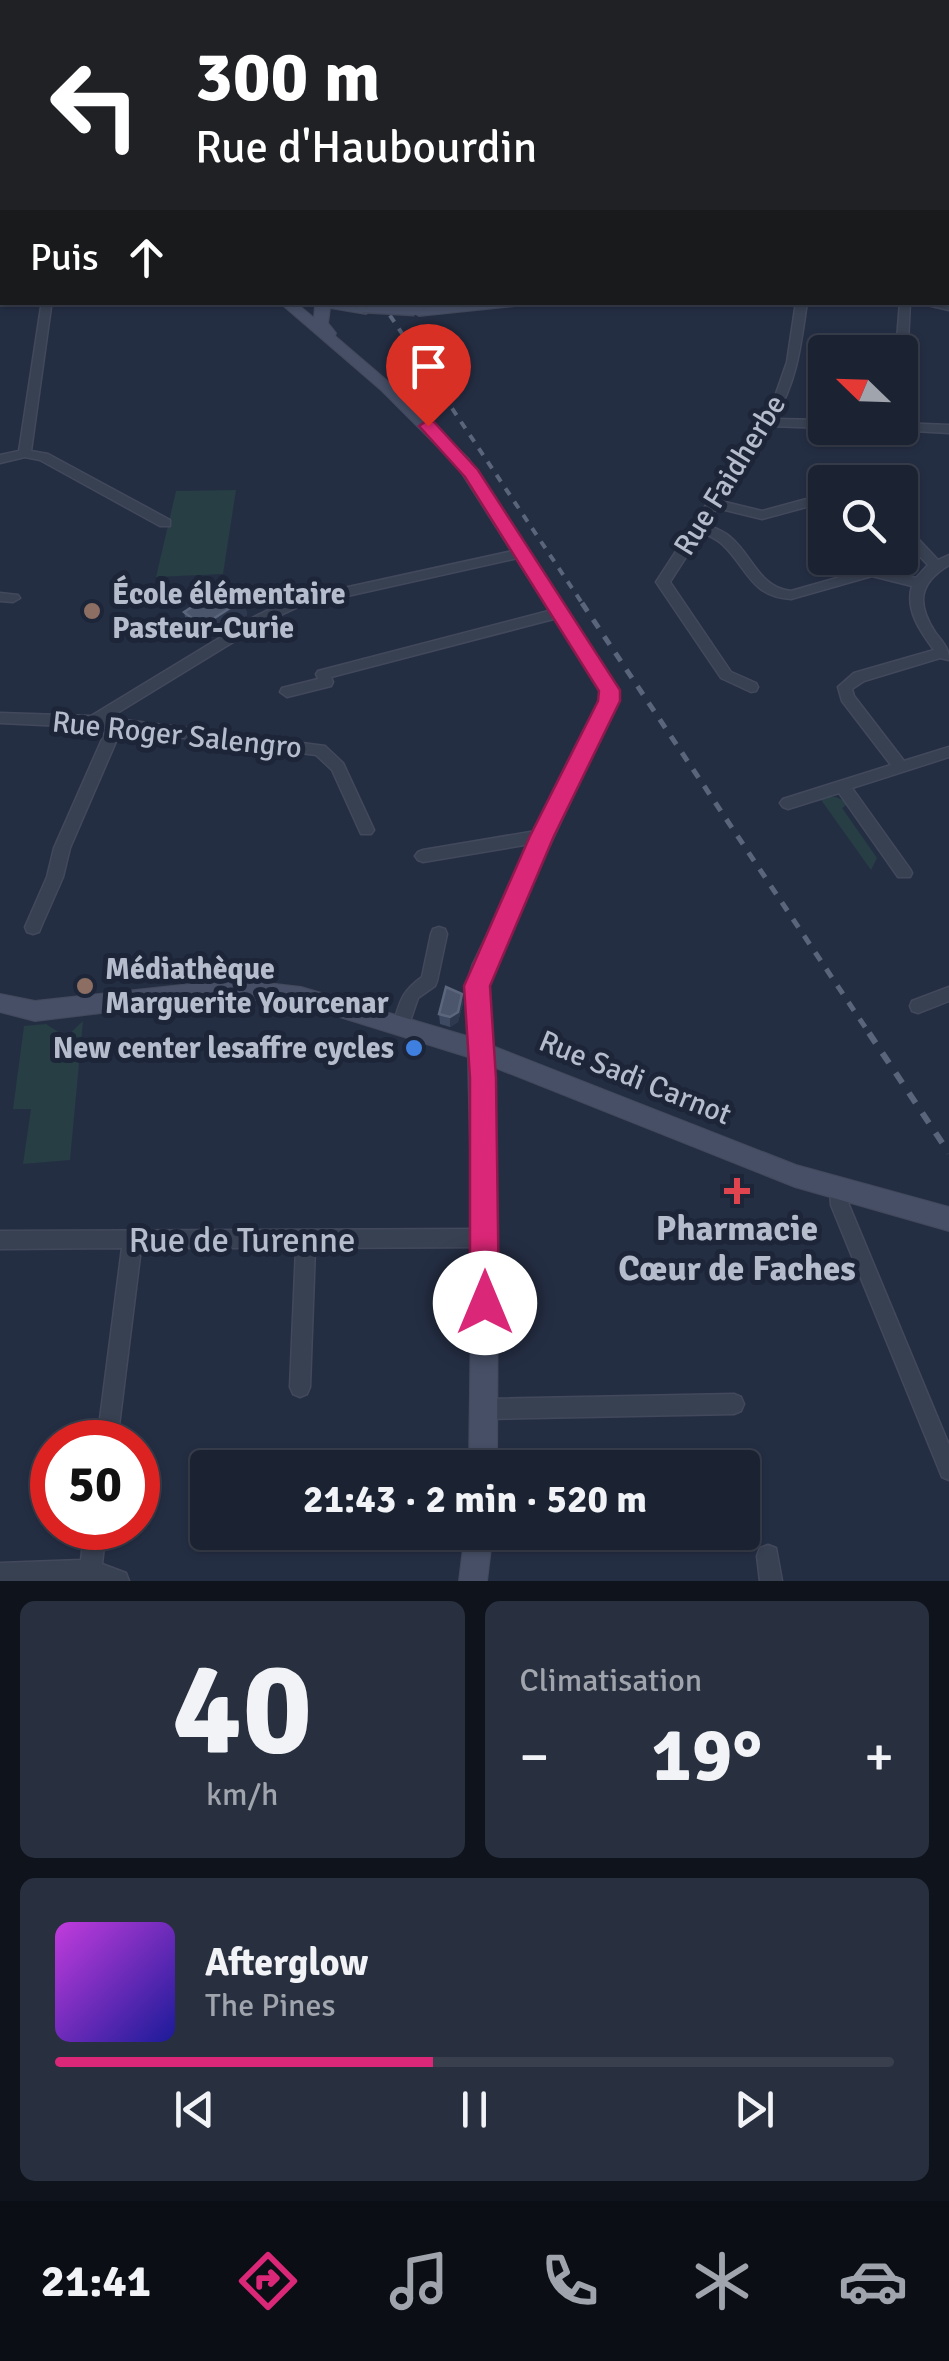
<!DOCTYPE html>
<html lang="fr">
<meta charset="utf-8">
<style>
:root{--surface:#1b2232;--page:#282f3e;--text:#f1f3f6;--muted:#a0a4ac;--line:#393f4d;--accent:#db2777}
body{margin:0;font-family:Signika,sans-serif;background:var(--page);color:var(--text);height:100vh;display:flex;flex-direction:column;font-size:38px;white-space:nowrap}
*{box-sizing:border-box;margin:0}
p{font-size:32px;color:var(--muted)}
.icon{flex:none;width:55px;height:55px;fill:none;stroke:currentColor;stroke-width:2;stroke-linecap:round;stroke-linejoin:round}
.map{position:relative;height:1581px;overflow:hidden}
.details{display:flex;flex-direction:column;gap:20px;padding:20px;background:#0f131c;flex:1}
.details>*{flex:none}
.top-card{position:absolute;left:0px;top:0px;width:950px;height:305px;box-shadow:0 2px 8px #0004,0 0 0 2px var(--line);background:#202124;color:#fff;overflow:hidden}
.needle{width:65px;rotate:293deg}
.tools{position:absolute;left:808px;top:335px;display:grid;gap:20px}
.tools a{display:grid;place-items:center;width:110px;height:110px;border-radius:10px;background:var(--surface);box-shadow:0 2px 8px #0004,0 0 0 2px var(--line);font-size:50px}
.speed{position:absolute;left:30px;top:1420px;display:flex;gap:20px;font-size:50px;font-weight:700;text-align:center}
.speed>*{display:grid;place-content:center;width:130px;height:130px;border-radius:50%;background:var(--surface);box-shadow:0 2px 8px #0004,0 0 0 2px var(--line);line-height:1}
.speed .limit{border:15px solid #d22;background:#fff;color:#111}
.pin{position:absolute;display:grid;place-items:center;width:85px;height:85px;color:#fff;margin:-102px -42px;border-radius:50% 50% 50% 0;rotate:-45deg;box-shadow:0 0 10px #0007}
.pin .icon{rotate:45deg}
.me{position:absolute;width:110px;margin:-55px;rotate:0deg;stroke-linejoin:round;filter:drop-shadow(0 0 8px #0008)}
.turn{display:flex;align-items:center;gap:35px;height:210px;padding:0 30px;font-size:45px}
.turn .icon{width:130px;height:130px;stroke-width:2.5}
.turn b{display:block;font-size:70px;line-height:85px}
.then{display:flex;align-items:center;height:95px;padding:0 30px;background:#0003;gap:20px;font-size:38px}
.big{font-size:75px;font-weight:700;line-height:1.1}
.details .tile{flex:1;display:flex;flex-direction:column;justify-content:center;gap:15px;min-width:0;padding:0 35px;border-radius:15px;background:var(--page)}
.details .dial{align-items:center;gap:0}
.dial b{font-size:130px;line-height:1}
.song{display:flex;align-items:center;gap:30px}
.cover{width:120px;height:120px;border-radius:15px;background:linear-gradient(135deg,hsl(290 70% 55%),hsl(240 70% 35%))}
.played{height:10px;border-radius:5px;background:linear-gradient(90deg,var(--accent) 45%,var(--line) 45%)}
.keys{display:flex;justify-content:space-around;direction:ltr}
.heat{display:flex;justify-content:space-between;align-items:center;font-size:55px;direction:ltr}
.details .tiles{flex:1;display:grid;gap:20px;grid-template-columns:1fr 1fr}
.tile:last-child{grid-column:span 2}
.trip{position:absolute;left:190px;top:1450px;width:570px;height:100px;border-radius:10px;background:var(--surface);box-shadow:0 2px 8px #0004,0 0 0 2px var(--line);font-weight:700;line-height:100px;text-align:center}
.menu{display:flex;height:160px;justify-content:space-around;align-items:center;background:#0b0e14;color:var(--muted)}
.menu .icon{width:70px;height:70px}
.menu .selected{color:var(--accent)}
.menu b{font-size:45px;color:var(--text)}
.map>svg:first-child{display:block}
.green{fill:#263e44}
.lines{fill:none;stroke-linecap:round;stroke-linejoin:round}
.street-casing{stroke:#42495c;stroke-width:3}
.secondary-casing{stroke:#42495c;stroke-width:2}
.street{fill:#384152;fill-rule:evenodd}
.secondary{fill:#464f66;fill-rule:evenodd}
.rail-far2{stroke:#5a647a;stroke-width:4;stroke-dasharray:8 8;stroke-linecap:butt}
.rail-far1{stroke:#5a647a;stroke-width:5;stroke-dasharray:10 10;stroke-linecap:butt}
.rail{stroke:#5a647a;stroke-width:6;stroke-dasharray:12 12;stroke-linecap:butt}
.secondary-bridge-casing{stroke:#42495c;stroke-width:19;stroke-linecap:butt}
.secondary-bridge{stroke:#464f66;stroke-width:16}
.wall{fill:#3e4a61}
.shaded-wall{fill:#2e3950}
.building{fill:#4b566d;stroke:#5b667c;stroke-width:2.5}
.route{fill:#db2777;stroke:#8e194d;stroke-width:2.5}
.education-dot{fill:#8d6e63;stroke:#1d2538;stroke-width:4}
.shop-dot{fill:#3f7fe0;stroke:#1d2538;stroke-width:4}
.health-dot{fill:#e0444e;stroke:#1d2538;stroke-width:4}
.labels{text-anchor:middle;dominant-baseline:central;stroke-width:10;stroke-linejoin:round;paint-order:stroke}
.street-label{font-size:30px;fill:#b5bccc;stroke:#1d2538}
.poi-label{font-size:30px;font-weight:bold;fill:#b5bccc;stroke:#1d2538;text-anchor:start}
.near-poi-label{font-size:35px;font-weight:bold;fill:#b5bccc;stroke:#1d2538}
.near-street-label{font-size:35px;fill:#b5bccc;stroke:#1d2538}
</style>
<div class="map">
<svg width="949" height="1581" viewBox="0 0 949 1581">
<rect width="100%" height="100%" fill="#242e43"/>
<g class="green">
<polygon points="236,490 223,574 156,577 176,491"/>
<polygon points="819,797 836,797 849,803 842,808 877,858 871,870"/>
<polygon points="83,1021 70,1160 23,1164 31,1109 13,1109 24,1026 46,1024 66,1037"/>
</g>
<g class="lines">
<defs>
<g id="street">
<polygon points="288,0 308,0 310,2 292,2"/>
<polygon points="367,0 377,0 378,2 369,2"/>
<polygon points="542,0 552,0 549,2 540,2"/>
<polygon points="594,0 652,0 648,2 598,2"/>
<rect x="663" y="0" width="8" height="2"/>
<polygon points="846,0 868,0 864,2 844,2"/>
<polygon points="930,0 939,0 940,1 933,2"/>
<rect x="948" y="57" width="1" height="6"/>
<polygon points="0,168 2,169 2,175 0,174"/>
<path d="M796,302H807C801,344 797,383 774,419L825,420V428L770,426L721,501L762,511L825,494V502L762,519L717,508L707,524C714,528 723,531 729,536C752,554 759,588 791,591L872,568L916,578L928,565L900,536V524L905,525L938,560L949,555V565C919,583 916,603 935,632C942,642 949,647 949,660L940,658L864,681L852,689L854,696L904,761L949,747V757L852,788L910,869L912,873L910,877H898L839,793L788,809L783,807L780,803L783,799L891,765L842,701L838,687L854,673L934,650C920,631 905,610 912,586L872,576L791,599C751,597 748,569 723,545C717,539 709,536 702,532L670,582L731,672L756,683L758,687L756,691L751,692L721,678L656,582L773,402L787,362Z"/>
<polygon points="900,302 910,302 906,383 900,386 900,352 896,352"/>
<polygon points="914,302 949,304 949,310"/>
<polygon points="46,304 51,307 31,451 48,454 170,520 170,526 160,526 40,460 25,457 0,463 0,455 19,451 41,307"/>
<polygon points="900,423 949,425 949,433 896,430 894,428 900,428"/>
<polygon points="522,549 527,550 528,553 527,556 298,607 264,623 109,718 325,746 343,763 374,830 371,834 361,834 332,770 316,755 121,730 70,848 63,877 41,927 39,932 33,934 27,932 25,927 47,877 54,848 107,728 0,723 0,713 91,716 254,617 289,600"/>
<polygon points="0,593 18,595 20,598 13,602 0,601"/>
<polygon points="560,608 567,613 565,616 331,677 333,682 331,686 287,697 280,692 282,688 318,679 316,674 318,671"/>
<polygon points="542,830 547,832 550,836 547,840 542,842 423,862 418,860 415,856 418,852 423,850"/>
<path d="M439,927L445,929L447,934L437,981L435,986L418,998L407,1030L401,1032L395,1030L393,1025C400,1002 401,992 422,977L431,934L433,929Z"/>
<polygon points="949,987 949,1001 918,1013 912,1011 910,1006 912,1001"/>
<polygon points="839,1181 845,1184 849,1205 949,1445 949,1480 942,1477 831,1205 830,1190 833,1184"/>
<polygon points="485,1229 492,1232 494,1238 492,1244 485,1247 315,1248 310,1387 307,1394 300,1397 293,1394 290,1387 296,1248 141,1248 117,1442 97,1442 122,1248 0,1249 0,1231"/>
<polygon points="734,1394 741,1397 744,1404 741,1411 734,1414 484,1419 477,1416 474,1409 477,1402 484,1399"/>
<polygon points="85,1528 106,1528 102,1564 126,1573 129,1581 0,1581 0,1563 81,1560"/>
<polygon points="768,1545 776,1548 782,1581 760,1581 757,1556 760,1548"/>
</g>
<g id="secondary">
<polygon points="0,57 2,58 2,65 0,65"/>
<rect x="948" y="98" width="1" height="8"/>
<rect x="0" y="206" width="2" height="8"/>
<polygon points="279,302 295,302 314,318 315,306 310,302 347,302 371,307 373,310 366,314 330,308 328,323 336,333 335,336 391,384 469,459 618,691 618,701 494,965 488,986 490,1045 796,1165 949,1207 949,1231 795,1187 491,1066 498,1238 497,1468 469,1468 472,1238 468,1057 301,1005 258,1000 209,1000 35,1021 0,1012 0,994 35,1001 209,982 258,982 301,987 467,1036 466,986 472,965 600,701 600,691 457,466 381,390"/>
<polygon points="468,302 522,302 515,306 419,316 412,312 419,308"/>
<polygon points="465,1532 493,1532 487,1581 459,1581"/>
</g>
</defs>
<use href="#street" class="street-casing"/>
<use href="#secondary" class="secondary-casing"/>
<use href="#street" class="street"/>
<use href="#secondary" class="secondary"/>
<polyline class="rail-far2" points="381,302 584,606"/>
<polyline class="rail-far1" points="582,603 871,1036"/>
<polyline class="rail" points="869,1033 949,1153"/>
<defs>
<polyline id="secondary-bridge" points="363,304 415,307"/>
</defs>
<use href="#secondary-bridge" class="secondary-bridge-casing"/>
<use href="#secondary-bridge" class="secondary-bridge"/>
</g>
<g class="wall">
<polygon points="127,0 159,0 160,2 127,2"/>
<polygon points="244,599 247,615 205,642 187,627 184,612"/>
<polygon points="463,1003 458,1022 450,1027 440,1024 439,1014"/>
</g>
<g class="shaded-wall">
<polygon points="244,599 247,615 205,642 202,626"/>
<polygon points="462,994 463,1003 458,1022 450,1027 450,1017"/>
</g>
<g class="building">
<polygon points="23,0 54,0 54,2 22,2"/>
<polygon points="231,0 249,0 251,2 233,2"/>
<polygon points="220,589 244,599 202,626 184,612"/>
<polygon points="446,987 462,994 458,1012 450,1017 439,1014"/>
</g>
<polygon class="route" points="428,420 434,422 478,470 620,690 620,701 554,836 490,986 496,1078 499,1303 495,1313 485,1317 474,1313 470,1303 470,1078 464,986 530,836 598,701 599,691 465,477 419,426"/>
<g class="education-dot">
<circle cx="92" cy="611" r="10"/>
<circle cx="85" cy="986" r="10"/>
</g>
<circle class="shop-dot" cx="414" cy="1048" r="10"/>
<path class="health-dot" d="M732 1176h10v10h10v10h-10v10h-10v-10h-10v-10h10z"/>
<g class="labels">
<g class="street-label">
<text transform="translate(730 475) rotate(-58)">Rue Faidherbe</text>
<text transform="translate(177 735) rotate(6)">Rue Roger Salengro</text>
<text transform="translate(635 1078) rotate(22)">Rue Sadi Carnot</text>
</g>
<g class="poi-label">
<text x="112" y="594">École élémentaire<tspan x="112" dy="34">Pasteur-Curie</tspan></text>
<text x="105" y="969">Médiathèque<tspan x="105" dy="34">Marguerite Yourcenar</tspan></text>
<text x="394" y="1048" text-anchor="end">New center lesaffre cycles</text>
</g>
<g class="near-poi-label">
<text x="737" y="1228">Pharmacie<tspan x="737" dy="40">Cœur de Faches</tspan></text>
</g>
<g class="near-street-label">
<text x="242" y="1240">Rue de Turenne</text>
</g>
</g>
</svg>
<div class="tools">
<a><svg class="needle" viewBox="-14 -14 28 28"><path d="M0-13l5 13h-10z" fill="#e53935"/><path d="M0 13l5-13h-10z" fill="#a0a4ac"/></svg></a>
<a><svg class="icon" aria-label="search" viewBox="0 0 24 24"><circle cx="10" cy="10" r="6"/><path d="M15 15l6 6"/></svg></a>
</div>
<div class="speed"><div class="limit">50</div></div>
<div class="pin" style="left:428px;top:426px;background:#d93025"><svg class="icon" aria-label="arrive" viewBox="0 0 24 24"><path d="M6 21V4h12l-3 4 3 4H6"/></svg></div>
<svg class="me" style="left:485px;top:1303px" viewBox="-20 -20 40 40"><circle r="19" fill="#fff"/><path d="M0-13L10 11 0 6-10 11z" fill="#db2777"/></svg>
<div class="trip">21:43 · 2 min · 520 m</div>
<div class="top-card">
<div class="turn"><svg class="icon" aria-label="left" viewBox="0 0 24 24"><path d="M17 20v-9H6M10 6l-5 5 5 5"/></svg><div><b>300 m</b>Rue d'Haubourdin</div></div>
<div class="then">Puis<svg class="icon" aria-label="ahead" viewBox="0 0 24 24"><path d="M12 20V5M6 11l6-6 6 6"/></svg></div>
</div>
</div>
<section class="details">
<div class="tiles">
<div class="tile dial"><b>40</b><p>km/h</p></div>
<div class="tile"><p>Climatisation</p>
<div class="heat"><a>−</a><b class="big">19°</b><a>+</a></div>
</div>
<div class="tile">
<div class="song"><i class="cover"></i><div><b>Afterglow</b><p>The Pines</p></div></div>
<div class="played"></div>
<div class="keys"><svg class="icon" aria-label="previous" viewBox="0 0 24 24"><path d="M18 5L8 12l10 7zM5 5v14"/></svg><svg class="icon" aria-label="pause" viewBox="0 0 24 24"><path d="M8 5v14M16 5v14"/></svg><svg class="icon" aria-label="next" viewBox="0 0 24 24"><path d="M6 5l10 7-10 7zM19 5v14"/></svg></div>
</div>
</div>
</section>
<nav class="menu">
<b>21:41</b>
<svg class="icon selected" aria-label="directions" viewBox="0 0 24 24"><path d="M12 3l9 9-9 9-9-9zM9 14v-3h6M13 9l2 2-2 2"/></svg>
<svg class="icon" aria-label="music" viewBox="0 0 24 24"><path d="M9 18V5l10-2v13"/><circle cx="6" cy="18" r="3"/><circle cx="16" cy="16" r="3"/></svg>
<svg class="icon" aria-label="phone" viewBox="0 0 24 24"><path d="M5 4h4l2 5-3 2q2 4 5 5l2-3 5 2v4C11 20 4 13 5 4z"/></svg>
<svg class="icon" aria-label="climate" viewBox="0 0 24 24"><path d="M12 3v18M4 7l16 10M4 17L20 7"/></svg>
<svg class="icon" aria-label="car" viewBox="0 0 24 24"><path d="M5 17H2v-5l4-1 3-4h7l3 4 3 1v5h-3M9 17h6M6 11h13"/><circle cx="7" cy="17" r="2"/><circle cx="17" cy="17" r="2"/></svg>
</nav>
